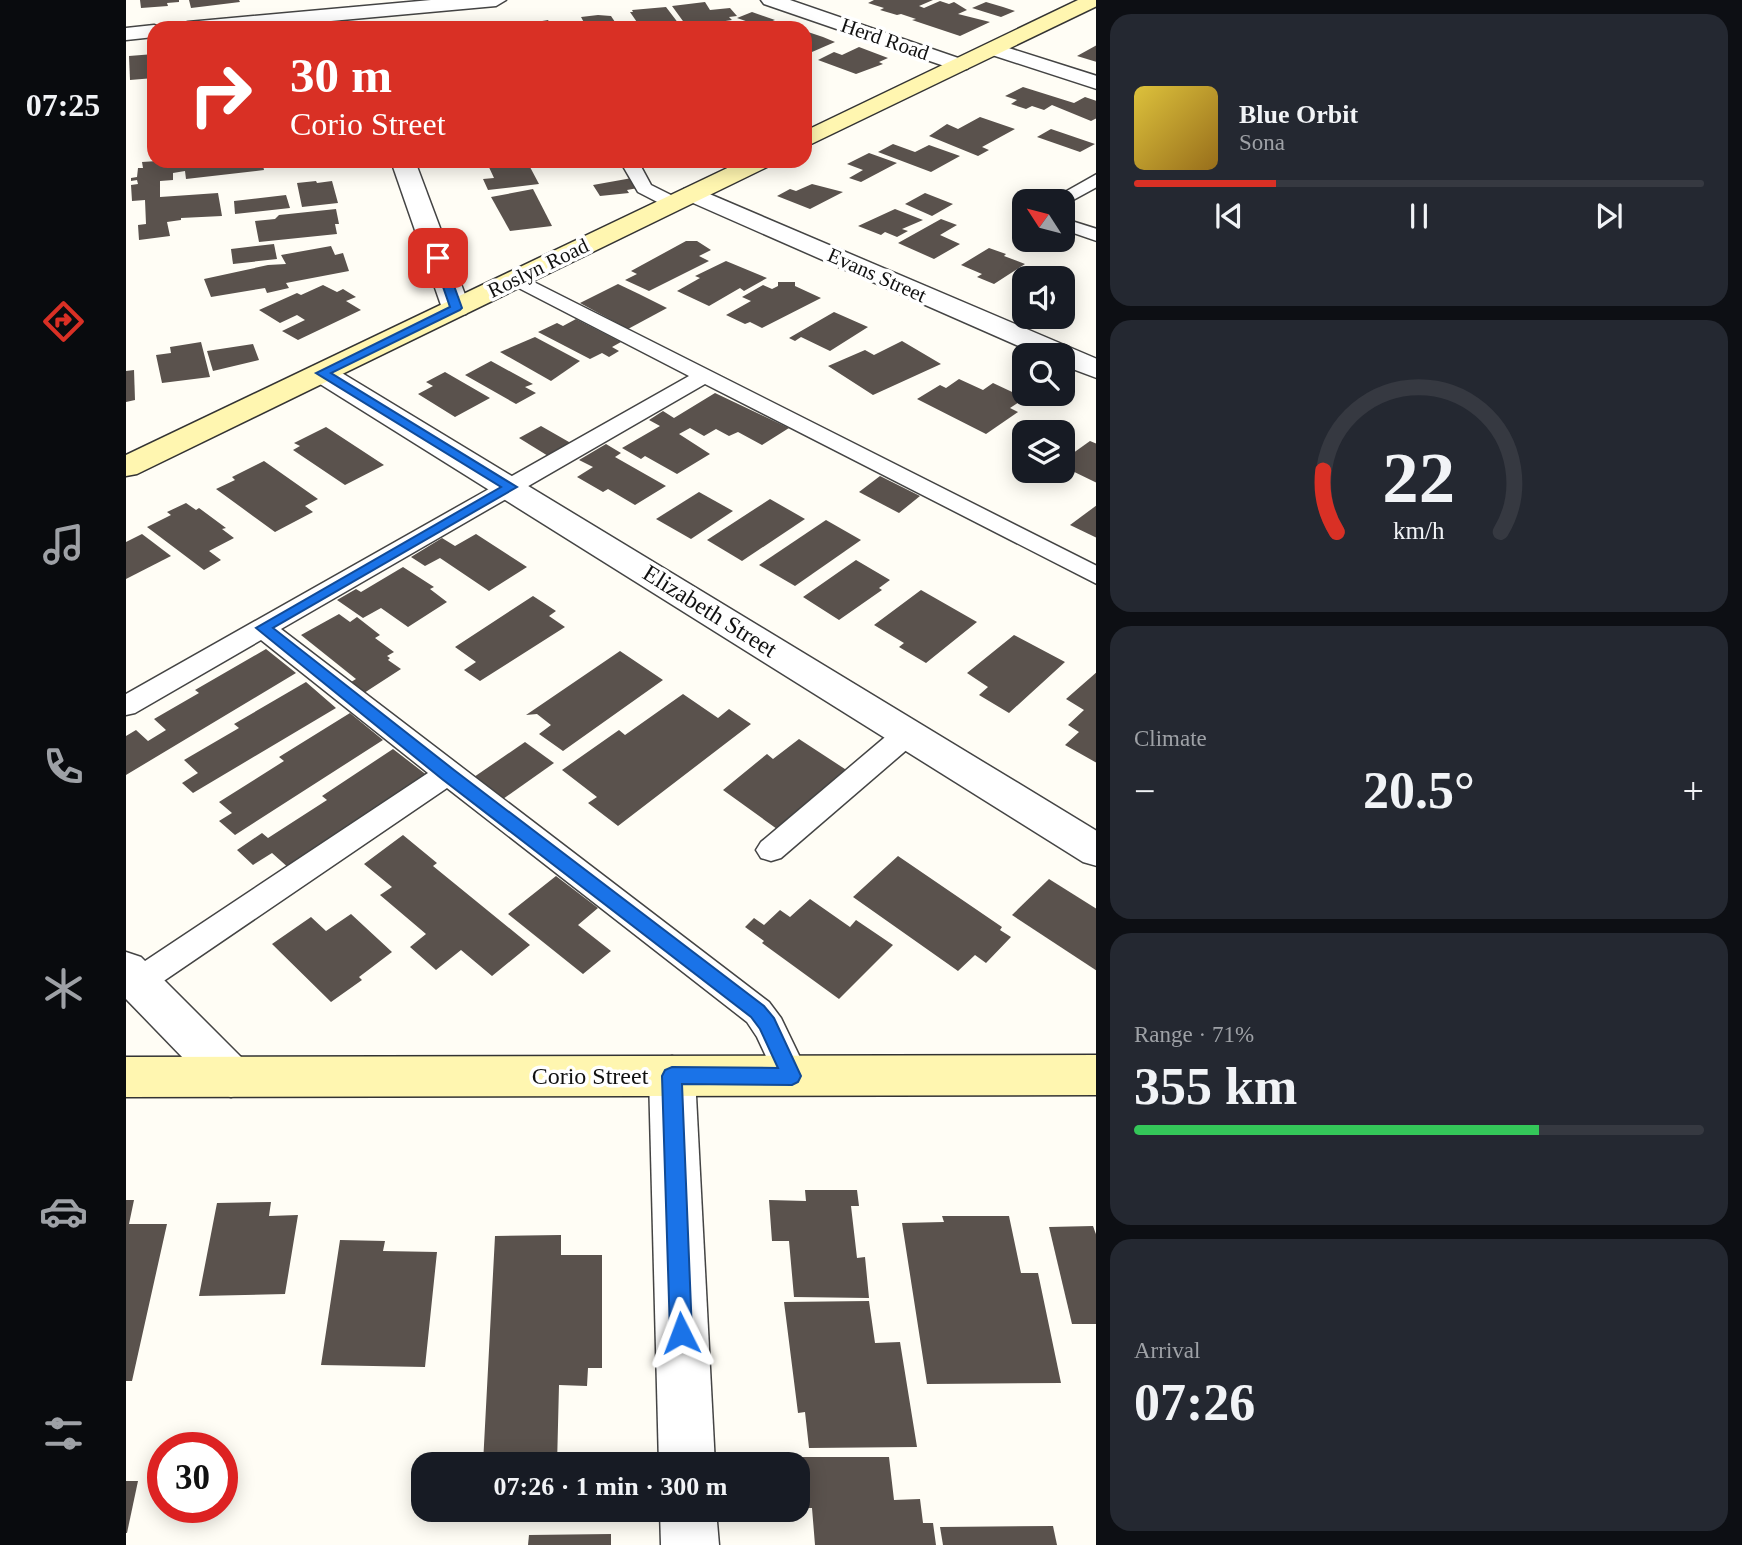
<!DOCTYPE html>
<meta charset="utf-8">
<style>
:root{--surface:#171b24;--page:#242831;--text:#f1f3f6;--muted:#9ea1a6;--line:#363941;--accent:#d93025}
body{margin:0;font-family:"Times New Roman",serif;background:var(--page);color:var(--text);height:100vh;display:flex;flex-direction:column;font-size:26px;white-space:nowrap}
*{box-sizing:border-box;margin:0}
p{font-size:23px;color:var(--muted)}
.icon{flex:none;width:38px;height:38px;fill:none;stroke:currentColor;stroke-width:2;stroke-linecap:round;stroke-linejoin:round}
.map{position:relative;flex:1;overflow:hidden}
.sheet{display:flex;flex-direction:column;gap:14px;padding:14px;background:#0d0f14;width:646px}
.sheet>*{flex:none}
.banner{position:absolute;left:21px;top:21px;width:665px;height:147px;border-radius:21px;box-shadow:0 4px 18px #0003;background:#d93025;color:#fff;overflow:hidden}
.needle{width:46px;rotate:306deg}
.buttons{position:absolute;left:886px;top:189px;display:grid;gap:14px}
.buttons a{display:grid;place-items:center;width:63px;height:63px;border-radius:14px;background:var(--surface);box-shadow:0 4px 18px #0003;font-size:35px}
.speed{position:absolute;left:21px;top:1432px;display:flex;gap:14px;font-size:35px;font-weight:700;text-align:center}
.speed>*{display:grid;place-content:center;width:91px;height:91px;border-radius:50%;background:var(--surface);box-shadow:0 4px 18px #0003;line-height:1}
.speed .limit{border:10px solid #d22;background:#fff;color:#111}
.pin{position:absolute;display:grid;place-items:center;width:60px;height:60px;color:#fff;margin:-30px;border-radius:14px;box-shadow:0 4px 10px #0006}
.me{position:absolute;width:77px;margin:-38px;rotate:357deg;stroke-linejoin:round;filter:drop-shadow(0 0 5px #0008)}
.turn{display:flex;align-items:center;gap:24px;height:147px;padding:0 28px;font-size:32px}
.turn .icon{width:91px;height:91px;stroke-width:2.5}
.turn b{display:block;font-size:49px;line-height:60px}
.big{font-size:52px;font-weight:600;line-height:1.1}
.sheet .card{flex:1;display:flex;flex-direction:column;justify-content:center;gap:10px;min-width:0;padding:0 24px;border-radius:21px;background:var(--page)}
.sheet .dial{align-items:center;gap:0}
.dial svg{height:182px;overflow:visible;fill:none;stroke:var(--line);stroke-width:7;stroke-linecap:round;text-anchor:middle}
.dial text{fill:var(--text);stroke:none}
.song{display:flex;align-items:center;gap:21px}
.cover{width:84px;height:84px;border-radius:10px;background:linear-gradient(135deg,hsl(50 70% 55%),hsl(40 70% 35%))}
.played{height:7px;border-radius:4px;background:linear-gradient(90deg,var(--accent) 25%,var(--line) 25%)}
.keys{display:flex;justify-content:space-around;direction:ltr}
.heat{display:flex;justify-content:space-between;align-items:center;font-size:38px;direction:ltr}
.charge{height:10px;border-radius:5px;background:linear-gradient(90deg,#34c759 71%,var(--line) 0)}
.trip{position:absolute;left:285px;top:1452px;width:399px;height:70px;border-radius:21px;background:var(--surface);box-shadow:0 4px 18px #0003;font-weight:600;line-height:70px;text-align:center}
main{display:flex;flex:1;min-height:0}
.dock{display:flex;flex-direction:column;width:126px;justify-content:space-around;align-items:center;background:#090b0e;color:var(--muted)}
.dock .icon{width:49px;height:49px}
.dock .active{color:var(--accent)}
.dock b{font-size:32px;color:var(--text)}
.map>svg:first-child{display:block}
.building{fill:#5a524d}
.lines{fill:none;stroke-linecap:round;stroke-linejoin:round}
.lane-casing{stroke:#444;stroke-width:3}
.street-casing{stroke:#444;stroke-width:3}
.secondary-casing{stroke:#333;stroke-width:3}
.lane{fill:#fff;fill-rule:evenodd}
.street{fill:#fff;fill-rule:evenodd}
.secondary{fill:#fff6b0;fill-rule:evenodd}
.route{fill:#1a73e8;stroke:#114b97;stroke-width:2}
.labels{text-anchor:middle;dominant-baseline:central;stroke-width:7;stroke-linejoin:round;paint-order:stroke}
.far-street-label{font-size:21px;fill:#111;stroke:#fff}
.street-label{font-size:24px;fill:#111;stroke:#fff}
</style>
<main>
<nav class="dock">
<b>07:25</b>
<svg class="icon active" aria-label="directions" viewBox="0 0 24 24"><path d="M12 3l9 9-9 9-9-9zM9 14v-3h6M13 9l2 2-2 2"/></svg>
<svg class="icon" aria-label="music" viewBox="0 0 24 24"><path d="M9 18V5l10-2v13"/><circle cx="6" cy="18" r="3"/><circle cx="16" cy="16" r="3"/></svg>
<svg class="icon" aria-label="phone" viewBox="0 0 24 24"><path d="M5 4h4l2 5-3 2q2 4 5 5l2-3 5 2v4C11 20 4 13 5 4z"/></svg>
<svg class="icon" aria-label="climate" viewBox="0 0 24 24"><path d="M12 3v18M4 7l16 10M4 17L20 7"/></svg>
<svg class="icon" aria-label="car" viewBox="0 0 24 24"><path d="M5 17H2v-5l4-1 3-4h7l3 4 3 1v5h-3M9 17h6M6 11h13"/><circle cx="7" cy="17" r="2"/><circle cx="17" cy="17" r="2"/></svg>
<svg class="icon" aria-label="filters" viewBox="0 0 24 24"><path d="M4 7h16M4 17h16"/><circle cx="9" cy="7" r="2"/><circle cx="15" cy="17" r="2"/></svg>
</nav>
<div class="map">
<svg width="971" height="1545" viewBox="0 0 971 1545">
<rect width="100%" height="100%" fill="#fffdf5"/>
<g class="building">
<polygon points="14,0 53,0 53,2 41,3 42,6 15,8"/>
<polygon points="63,0 113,0 114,2 65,8"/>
<polygon points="748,0 807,0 793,6 798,8 814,1 823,4 828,2 841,10 832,14 864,22 834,36 786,20 790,19 775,14 771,15 754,10 758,8 742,3"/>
<polygon points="579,2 584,10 604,8 611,16 603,17 606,20 593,22 596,25 562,28 546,6"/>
<polygon points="860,2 877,7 889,11 875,17 846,8"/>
<polygon points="540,7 556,28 515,28 504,12 507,12 506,10"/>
<polygon points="626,12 649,20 634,26 611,18"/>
<polygon points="472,15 485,16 493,28 461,28 455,17"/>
<polygon points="422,20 427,28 395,28 393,25"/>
<polygon points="366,21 371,28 331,28 330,24"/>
<polygon points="679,31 697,37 709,42 679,55"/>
<polygon points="971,45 971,62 951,56"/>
<polygon points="733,47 762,58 753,62 757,64 730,74 692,60 708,52 716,55"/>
<polygon points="28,54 28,78 4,80 3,56"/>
<polygon points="897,87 948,103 959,97 971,101 971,118 965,121 926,105 918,110 906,106 900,109 885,104 891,100 879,96"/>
<polygon points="854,117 889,129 856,147 863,150 852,156 803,136 821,124 832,129"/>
<polygon points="925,129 969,144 954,152 911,137"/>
<polygon points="767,144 789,152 803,145 834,156 805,172 752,152"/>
<polygon points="743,153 771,163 735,182 723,178 737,170 721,164"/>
<polygon points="31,161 35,161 33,166 46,165 45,161 136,161 138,170 60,179 59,171 47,173 47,180 34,181 34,197 92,193 96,216 55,218 55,220 41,222 44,236 13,240 12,225 20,224 19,200 6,201 5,185 12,184 11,180 5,181 5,178 11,177 12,168 17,168 16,162"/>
<polygon points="162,161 200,161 201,165 164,168"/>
<polygon points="382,161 405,161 408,167 404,167 413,184 362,190 357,179 368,178 361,163"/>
<polygon points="506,178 512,188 501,190 503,193 474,196 467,185"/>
<polygon points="190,181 191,183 206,181 212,203 176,207 171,183"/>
<polygon points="686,184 717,192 684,209 651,196 664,189 670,191"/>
<polygon points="407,189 426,226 384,231 365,197"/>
<polygon points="799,193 827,204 806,216 779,204"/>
<polygon points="160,195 164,208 109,214 108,201"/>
<polygon points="210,209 213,224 209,224 211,234 133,242 129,221 149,219 153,215"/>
<polygon points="769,209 797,220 776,229 782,231 771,237 759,232 755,235 732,226"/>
<polygon points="815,219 831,225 814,235 834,244 808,259 772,243"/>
<polygon points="560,241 571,241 585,250 573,256 583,261 523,291 499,280 511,274 505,271"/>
<polygon points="148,244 151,259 107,264 105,249"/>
<polygon points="205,246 209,255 217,253 223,271 160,283 163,288 141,293 139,288 85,297 78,279 142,265 160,264 155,255"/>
<polygon points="863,248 880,254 878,256 899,264 868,284 851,277 856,274 835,265"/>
<polygon points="600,261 641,278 618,291 614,288 583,306 551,291 574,278 569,276"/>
<polygon points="652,282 669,282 669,286 695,298 636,328 624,322 619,324 600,315 625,301 616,297 637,285 646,289 652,286"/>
<polygon points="492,284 513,294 541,308 502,329 454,303"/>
<polygon points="197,285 211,292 217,289 230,297 220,301 235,310 172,340 156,331 179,320 171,315 154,323 133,310 171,293 175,295"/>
<polygon points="708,312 742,327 704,351 675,337 669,341 663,338"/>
<polygon points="450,319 495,342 486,347 493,351 483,357 476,353 464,359 412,332 431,323 437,326"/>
<polygon points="409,337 454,361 425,381 374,352"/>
<polygon points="776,341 815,364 747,395 702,366 739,350 748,355"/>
<polygon points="75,342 84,377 36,383 30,355 45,353 44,347"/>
<polygon points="127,344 133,360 87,371 81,351"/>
<polygon points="365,361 407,384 399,387 410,393 390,404 339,375"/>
<polygon points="8,370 9,400 0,402 0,371"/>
<polygon points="319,372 364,398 329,417 292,394 307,386 300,382"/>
<polygon points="833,379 857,390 867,383 899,398 884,408 892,412 860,434 791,399 814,385 820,388"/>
<polygon points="589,393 663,428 636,445 612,432 603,436 590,429 578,436 564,428 553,434 584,454 551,474 519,456 515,459 496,448 534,426 523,420 537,411 548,418"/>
<polygon points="415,426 450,446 427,459 393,438"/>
<polygon points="200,427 258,465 219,485 167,450 174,446 168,443"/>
<polygon points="964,441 971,444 971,483 936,466 936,461"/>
<polygon points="480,444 495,453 489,457 540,486 509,505 482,489 477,492 451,477 467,467 453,460"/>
<polygon points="138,461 192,499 179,506 187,512 149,532 90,489 109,480 106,477"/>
<polygon points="754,476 794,496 773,513 733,492"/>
<polygon points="573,492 607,511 565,539 530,519"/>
<polygon points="644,499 679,519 616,561 581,540"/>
<polygon points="60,503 70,510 73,508 100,528 96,529 108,538 83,551 95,560 78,570 21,527 45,515 41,512"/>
<polygon points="971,505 971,538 944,525"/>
<polygon points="700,520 735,540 669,586 633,565"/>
<polygon points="16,534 45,556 0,579 0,542"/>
<polygon points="350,534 401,567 363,591 314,558 299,566 285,557 316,538 329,546"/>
<polygon points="730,560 764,580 753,588 756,590 713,620 677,597"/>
<polygon points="277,567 308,587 304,589 321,602 282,627 255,608 237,618 211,600 230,589 235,592"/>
<polygon points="795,590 851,622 800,663 773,647 778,643 748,625"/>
<polygon points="407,596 430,611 423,616 439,627 354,681 338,670 350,662 329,647"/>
<polygon points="213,614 224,622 231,617 254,635 249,638 268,652 261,656 264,658 262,660 275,669 238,693 225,682 230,679 175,635"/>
<polygon points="888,635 939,662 883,713 853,695 862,687 841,673"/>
<polygon points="140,649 170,673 0,775 0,736 10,730 22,741 40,730 28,719 73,693 69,690"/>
<polygon points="494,651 537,680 437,751 413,734 425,725 411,714 400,715"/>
<polygon points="971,672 971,763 939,745 953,732 942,725 958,710 940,699"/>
<polygon points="180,682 210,708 67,793 56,783 72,773 58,760 113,728 108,724"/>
<polygon points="557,694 592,718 603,709 625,724 492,826 462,803 471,797 436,770 493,730 499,735"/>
<polygon points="224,713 257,740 109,835 93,821 106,813 93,802 158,761 153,757"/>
<polygon points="673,739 722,771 651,829 597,790 641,754 647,759"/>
<polygon points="399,742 428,763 377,799 348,777"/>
<polygon points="267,749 302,776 165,870 146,853 127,865 111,850 136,833 142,838 201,800 196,796"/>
<polygon points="277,835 311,863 307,866 404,945 366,976 335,950 310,970 284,947 300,934 254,895 266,887 238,864"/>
<polygon points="772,856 876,927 874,930 885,937 860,963 849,955 832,971 727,897"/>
<polygon points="430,876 472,908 452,925 485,951 457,974 382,914"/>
<polygon points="923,879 971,909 971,971 886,915"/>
<polygon points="684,899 724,927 730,920 767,945 713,999 636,943 638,941 619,927 628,918 638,925 654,910 664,917"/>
<polygon points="225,914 266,952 233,977 236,980 205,1002 146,944 185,917 200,931"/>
<polygon points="679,1190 731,1190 733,1206 725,1206 731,1258 739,1257 743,1298 668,1297 663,1241 646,1241 643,1200 680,1201"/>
<polygon points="0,1200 8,1200 3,1224 41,1224 6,1381 0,1381"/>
<polygon points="145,1202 143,1216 172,1215 159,1294 73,1296 91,1203"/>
<polygon points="816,1216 883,1216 895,1273 912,1273 935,1383 801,1384 776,1223 818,1222"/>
<polygon points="967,1226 971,1237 971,1324 946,1324 923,1227"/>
<polygon points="435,1235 435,1255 476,1255 476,1368 462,1368 461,1386 433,1385 431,1465 357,1464 369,1236"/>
<polygon points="214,1240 259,1241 257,1251 311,1252 299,1367 195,1365"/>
<polygon points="743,1301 749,1343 774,1342 791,1447 683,1448 679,1412 672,1413 658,1302"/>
<polygon points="673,1457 763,1457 768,1500 794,1499 797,1523 807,1523 810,1545 689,1545 686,1508 677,1508"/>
<polygon points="0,1481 12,1481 1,1533 0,1533"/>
<polygon points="927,1526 931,1545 817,1545 814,1527"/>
<polygon points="485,1534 485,1545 402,1545 403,1535"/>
</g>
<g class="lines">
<defs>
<g id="lane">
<polygon points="494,161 512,161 525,185 553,199 556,203 553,207 541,207 512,192"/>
<polygon points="971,174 971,187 938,205 936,201 923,201"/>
<polygon points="936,218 971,229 971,241 936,229"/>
<polygon points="390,273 971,566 971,584 579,384 155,629 643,1002 655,1018 683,1076 678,1086 666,1091 654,1086 631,1037 621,1022 321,788 23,991 12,995 0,990 1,973 302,773 135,640 9,713 0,715 0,694 563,376 383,283 380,279"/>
<polygon points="781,724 791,727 795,734 791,741 655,858 645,861 635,858 630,850 635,842 771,727"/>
</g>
<g id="street">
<polygon points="305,0 380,0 370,6 128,28 52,28 55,24 62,22"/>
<polygon points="635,0 664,0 841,61 845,65 841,69 827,69 638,4"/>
<polygon points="28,25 36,28 28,28 28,37 0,40 0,28"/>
<polygon points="867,43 971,76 971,89 860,53 857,49 860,45"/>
<polygon points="265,161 289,161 344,308 340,314 330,316 320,314 316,308"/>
<polygon points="567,187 971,359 971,378 936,365 936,355 913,355 558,199 555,194 558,189"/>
<polygon points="196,364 206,367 971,831 971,866 957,862 186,379 182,373 186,367"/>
<polygon points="0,952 15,957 121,1063 128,1077 121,1091 105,1097 89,1091 0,999"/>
<polygon points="546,1056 562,1062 569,1076 589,1465 533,1465 523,1076 530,1062"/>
<polygon points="534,1510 590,1510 593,1545 535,1545"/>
</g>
<g id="secondary">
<polygon points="952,0 971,0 971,6 679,147 679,131"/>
<polygon points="616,161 647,161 643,166 11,474 0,476 0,455"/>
<polygon points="971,1055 971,1095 0,1097 0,1057"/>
</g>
</defs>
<use href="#lane" class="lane-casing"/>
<use href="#street" class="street-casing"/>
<use href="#secondary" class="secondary-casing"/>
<use href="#lane" class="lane"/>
<use href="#street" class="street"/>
<use href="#secondary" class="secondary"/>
</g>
<polygon class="route" points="309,256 318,258 336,308 334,310 205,373 391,487 147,628 328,770 638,1006 648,1018 675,1076 672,1082 666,1085 556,1084 566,1333 563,1341 555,1344 548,1341 544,1333 536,1076 539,1070 546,1067 652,1068 634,1029 625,1017 316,779 130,628 375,487 190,373 324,307 307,258"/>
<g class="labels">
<g class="far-street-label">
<text transform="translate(759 39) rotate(19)">Herd Road</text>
<text transform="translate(412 268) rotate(-26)">Roslyn Road</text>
<text transform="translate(751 275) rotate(24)">Evans Street</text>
</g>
<g class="street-label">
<text transform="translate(584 611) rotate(32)">Elizabeth Street</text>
<text x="464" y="1076">Corio Street</text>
</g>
</g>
</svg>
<div class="buttons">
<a><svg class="needle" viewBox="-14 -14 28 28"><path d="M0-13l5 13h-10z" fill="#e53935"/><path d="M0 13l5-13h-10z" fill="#9ea1a6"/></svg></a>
<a><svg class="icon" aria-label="sound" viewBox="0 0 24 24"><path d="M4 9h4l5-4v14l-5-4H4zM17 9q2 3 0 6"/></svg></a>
<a><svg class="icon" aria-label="search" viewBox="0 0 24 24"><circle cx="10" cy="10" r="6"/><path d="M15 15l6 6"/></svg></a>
<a><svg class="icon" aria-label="layers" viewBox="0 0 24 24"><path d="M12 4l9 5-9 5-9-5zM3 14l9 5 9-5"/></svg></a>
</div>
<div class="speed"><div class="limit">30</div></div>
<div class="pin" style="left:312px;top:258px;background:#d93025"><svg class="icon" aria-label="arrive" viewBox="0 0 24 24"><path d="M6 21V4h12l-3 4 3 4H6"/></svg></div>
<svg class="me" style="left:555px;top:1333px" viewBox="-20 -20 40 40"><path d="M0-17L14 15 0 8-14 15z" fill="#1a73e8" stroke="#fff" stroke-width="4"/></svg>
<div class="trip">07:26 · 1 min · 300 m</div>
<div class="banner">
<div class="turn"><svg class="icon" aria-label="right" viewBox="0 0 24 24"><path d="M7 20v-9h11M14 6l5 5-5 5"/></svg><div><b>30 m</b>Corio Street</div></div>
</div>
</div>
<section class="sheet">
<div class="card">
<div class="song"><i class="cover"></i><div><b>Blue Orbit</b><p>Sona</p></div></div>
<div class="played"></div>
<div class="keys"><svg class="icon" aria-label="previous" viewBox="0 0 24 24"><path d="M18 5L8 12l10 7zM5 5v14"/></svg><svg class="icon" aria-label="pause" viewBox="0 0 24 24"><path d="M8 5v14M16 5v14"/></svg><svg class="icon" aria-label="next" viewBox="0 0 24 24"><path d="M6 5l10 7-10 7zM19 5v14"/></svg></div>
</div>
<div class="card dial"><svg viewBox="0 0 100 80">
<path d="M14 69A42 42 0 1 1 86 69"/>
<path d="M14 69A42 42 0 0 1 8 42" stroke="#d93025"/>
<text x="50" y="56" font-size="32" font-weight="700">22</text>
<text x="50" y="72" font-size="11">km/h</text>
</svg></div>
<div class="card"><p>Climate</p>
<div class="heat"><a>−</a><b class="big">20.5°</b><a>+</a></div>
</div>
<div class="card"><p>Range · 71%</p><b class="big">355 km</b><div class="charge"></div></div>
<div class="card"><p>Arrival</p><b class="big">07:26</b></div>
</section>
</main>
